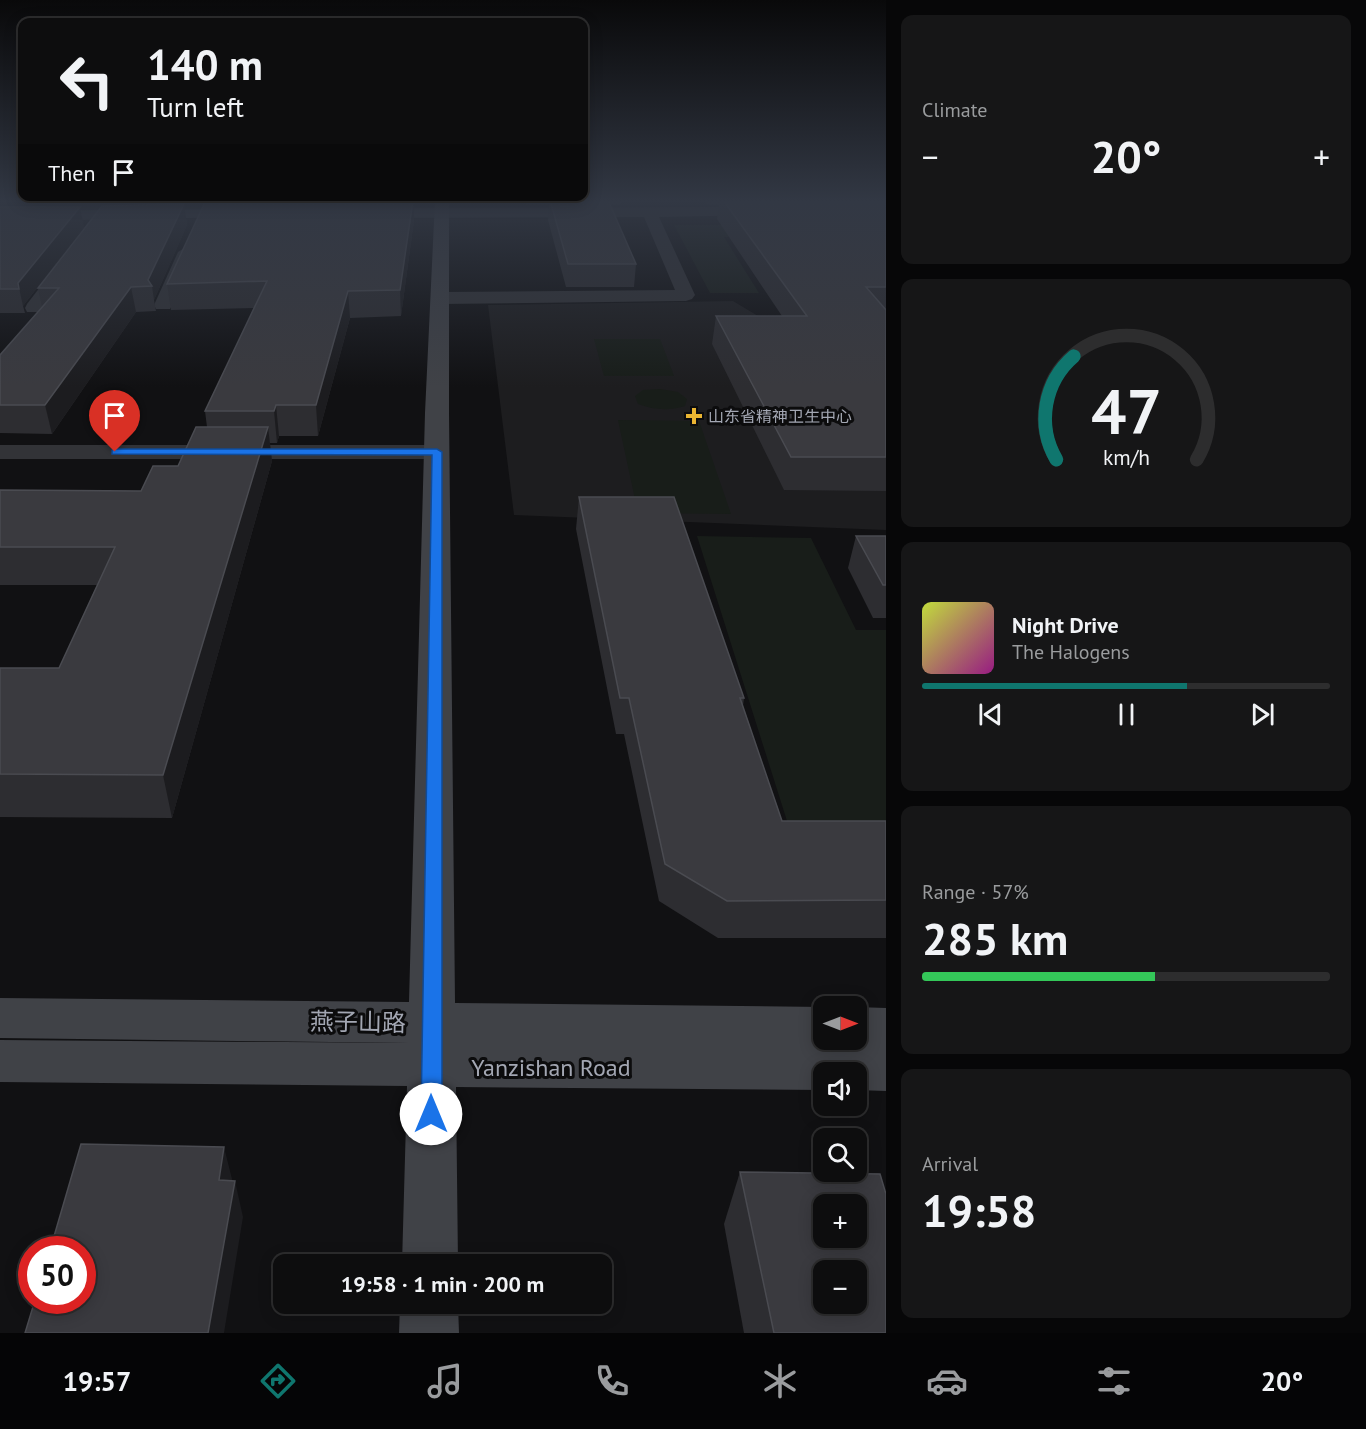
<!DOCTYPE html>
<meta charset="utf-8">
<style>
:root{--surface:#0d0d0e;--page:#161617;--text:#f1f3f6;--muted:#9a9c9e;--line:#2d2d2e;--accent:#0f766e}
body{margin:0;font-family:"PT Sans","Noto Sans SC",sans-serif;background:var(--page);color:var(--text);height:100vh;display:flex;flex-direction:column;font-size:22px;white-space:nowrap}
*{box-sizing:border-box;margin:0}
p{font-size:20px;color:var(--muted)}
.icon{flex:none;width:33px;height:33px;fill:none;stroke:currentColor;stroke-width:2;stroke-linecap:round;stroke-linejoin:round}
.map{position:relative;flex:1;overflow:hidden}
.details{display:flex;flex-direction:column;gap:15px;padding:15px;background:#070708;width:480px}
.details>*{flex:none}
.hud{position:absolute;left:18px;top:18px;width:570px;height:183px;border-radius:12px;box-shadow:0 3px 15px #0003,0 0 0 2px var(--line);background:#0d0d0e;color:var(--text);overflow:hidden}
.needle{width:39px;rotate:90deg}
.buttons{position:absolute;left:813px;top:996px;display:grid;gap:12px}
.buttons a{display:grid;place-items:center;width:54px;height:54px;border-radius:12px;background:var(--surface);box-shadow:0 3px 15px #0003,0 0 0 2px var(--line);font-size:30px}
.speed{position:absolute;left:18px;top:1236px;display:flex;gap:12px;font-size:30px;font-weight:700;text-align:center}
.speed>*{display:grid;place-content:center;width:78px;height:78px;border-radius:50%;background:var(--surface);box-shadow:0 3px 15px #0003,0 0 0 2px var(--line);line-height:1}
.speed .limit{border:9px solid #d22;background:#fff;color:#111}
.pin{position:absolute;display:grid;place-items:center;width:51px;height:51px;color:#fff;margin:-62px -26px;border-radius:50% 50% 50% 0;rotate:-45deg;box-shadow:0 0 6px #0007}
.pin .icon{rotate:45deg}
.me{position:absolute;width:66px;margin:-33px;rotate:0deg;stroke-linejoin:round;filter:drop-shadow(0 0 4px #0008)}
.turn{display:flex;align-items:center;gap:21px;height:126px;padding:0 30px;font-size:27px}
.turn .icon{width:78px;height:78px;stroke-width:2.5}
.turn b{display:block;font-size:42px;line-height:51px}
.then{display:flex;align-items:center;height:57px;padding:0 30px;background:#0003;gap:12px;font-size:22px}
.big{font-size:45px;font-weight:800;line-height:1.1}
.details .widget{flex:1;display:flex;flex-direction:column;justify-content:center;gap:9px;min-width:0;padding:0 21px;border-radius:12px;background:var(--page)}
.details .dial{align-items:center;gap:0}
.dial svg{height:156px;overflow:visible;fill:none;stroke:var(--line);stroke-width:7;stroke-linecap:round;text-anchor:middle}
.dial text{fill:var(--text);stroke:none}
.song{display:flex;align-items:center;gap:18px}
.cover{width:72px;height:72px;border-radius:9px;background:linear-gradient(135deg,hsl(70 70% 55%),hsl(310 70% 35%))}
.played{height:6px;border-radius:3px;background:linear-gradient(90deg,var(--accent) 65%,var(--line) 65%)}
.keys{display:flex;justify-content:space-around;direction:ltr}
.heat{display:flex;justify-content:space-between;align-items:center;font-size:33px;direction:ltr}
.charge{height:9px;border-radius:4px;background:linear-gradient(90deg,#34c759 57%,var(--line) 0)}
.trip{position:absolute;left:273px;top:1254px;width:339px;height:60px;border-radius:12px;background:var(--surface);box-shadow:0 3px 15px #0003,0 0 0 2px var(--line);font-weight:800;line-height:60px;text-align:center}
.tab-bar{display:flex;height:96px;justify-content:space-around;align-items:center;background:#050506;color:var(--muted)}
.tab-bar .icon{width:42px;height:42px}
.tab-bar .on{color:var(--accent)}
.tab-bar b{font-size:27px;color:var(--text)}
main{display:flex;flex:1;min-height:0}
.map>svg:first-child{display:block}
.built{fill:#1d1d1f}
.green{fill:#181d19}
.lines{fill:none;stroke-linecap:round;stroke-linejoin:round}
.street{fill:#323337;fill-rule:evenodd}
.secondary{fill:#404247;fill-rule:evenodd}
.wall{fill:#2d2d31}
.shaded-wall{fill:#1c1c1f}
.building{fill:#3a3a3f;stroke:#4a4b51;stroke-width:1.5;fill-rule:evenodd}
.route{fill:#1a73e8;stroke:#114b97;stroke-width:1.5}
.poi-dot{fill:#eab532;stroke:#0c0c0d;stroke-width:2}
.labels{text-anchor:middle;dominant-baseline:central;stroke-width:6;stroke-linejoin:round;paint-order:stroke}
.far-poi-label{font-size:16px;fill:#a3a7b3;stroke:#0c0c0d;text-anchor:start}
.near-street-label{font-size:24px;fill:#a3a7b3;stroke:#0c0c0d}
</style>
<main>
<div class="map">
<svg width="886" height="1333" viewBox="0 0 886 1333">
<rect width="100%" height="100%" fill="#111113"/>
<polygon class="built" points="733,301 758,316 886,316 886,530 514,515 488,305"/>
<g class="green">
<polygon points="674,225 811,225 777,237 724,237 759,293 710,293"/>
<polygon points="594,339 660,339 674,376 604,376"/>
<path d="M660,389L678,392L687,399L685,406C668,411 655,410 638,404L635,396L643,390Z"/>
<polygon points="618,420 699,421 731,514 638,513"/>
<polygon points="697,536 811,538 856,630 886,630 886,823 787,821"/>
</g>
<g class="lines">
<g class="street">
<polygon points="761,207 769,212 766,215 659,217 695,295 692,299 686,301 440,304 433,302 431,298 433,294 440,292 675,290 644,217 369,218 361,213 369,208"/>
<polygon points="245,209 253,214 250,217 0,221 0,211"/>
<polygon points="186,247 194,252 172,305 170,309 156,309 154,305 178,252"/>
<polygon points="67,259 73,260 76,264 41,312 27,312 25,308 27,304 61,260"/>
<polygon points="0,445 437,445 446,447 449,452 446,457 437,459 0,459"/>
</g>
<g class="secondary">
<path d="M435,200H449V413L455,1003L824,1007V1040H856V1007L886,1008V1091L856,1090V1072H824V1090L456,1087L458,1264H402L407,1086L0,1082V1040L408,1043L0,1038V998L409,1002L425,413ZM840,1042L855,1047H826Z"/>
<polygon points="400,1304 458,1304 459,1333 399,1333"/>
</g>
</g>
<g class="wall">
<polygon points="0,200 9,200 1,207 84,227 23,306 25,313 0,313"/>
<polygon points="526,200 621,200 621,205 610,205 636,264 634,287 566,287 548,220 549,205 526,205"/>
<polygon points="704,200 886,200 886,491 784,490 712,344 716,316 782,316 717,219 719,205 707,205"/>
<polygon points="184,204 187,225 154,300 156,311 136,312 52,434 0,433 0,355 42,307 38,288"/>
<polygon points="414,220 401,316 350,318 318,436 279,436 277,443 270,443 272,461 172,818 0,817 0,668 59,668 97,585 0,585 0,490 141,491 178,466 207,427 205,411 254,308 171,310 167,284"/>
<polygon points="579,497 744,698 743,706 782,821 886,821 886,938 718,938 659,901 624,734 616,734 576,529"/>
<polygon points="856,536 886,536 886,618 873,618 848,568"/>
<polygon points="740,1172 886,1333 744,1333 724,1224"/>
</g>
<g class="shaded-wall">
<polygon points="0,200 9,200 0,208"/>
<polygon points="414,200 414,220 401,316 400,290"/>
<polygon points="184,204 187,225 154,300 152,286 148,280"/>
<polygon points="80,207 84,227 23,306 18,283"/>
<polygon points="131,287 136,312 52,434 45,405"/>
<polygon points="348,291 350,318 318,436 316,405"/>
<polygon points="276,405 279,436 277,443 274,411"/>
<polygon points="268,427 272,461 172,818 163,775"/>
<polygon points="224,1147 233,1183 219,1180"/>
<polygon points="235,1181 243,1217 224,1333 208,1333"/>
</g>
<g class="building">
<polygon points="257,200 413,200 400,290 348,291 316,405 276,405 274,411 205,411 267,281 167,284 205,202 257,202"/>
<polygon points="550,200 608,200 636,264 568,264"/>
<polygon points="723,200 886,200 886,287 866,287 886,310 886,457 791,457 716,316 807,316"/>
<polygon points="184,204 148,280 152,286 131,287 45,405 0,405 0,355 59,288 38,288 102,206"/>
<polygon points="0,207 80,207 18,283 19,289 0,289"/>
<polygon points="196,427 268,427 163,775 0,774 0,668 59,668 115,547 0,547 0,490 141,491 153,466 178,466"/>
<polygon points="579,497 674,497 744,698 740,698 782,821 886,821 886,900 727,901 665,864 629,698 620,698"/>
<polygon points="856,536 886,536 886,585 883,585"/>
<polygon points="81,1144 224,1147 219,1180 235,1181 208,1333 25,1333 35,1300 82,1300 82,1250 50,1250"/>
<path d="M740,1172L880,1174L886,1194V1333H774ZM824,1204H856V1238H824ZM824,1270H856V1304H824Z"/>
</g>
<linearGradient id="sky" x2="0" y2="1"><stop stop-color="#09090a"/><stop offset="0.52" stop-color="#323844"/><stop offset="1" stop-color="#323844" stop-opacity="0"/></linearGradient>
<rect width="886" height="387" fill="url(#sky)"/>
<polygon class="route" points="115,449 437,449 442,452 442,1114 439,1121 431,1124 424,1121 421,1114 432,455 112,454 112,450"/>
<path class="poi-dot" d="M691 407h6v6h6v6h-6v6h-6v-6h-6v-6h6z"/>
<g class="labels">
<g class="far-poi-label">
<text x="708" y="416">山东省精神卫生中心</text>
</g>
<g class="near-street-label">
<text transform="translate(358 1022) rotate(1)">燕子山路</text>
<text x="551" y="1067">Yanzishan Road</text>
</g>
</g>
</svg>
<div class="buttons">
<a><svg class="needle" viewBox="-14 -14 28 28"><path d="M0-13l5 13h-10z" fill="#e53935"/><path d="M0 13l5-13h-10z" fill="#9a9c9e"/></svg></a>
<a><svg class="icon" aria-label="sound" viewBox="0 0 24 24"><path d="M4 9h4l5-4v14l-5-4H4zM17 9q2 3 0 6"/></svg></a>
<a><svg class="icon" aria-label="search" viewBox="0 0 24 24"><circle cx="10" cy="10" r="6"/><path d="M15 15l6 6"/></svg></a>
<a>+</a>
<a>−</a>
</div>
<div class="speed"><div class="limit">50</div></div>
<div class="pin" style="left:115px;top:452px;background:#d93025"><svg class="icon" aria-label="arrive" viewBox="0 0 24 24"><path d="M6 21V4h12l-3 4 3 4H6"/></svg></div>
<svg class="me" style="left:431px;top:1114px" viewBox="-20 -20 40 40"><circle r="19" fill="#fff"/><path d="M0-13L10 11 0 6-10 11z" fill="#1a73e8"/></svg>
<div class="trip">19:58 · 1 min · 200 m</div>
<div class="hud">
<div class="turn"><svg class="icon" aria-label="left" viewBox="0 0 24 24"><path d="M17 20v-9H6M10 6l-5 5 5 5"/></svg><div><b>140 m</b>Turn left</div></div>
<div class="then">Then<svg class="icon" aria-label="arrive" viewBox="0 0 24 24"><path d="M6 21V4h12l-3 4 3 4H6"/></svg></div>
</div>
</div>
<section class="details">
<div class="widget"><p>Climate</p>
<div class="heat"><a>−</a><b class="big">20°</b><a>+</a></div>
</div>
<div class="widget dial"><svg viewBox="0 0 100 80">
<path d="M14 69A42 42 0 1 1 86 69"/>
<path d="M14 69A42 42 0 0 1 23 16" stroke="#0f766e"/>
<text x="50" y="56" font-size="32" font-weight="700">47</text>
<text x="50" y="72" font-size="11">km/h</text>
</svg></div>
<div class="widget">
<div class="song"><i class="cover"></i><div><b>Night Drive</b><p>The Halogens</p></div></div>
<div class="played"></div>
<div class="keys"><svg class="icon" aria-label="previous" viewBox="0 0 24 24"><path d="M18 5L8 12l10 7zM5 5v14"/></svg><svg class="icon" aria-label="pause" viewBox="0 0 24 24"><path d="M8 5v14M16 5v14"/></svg><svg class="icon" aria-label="next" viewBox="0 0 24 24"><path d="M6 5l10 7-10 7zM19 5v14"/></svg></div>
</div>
<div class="widget"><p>Range · 57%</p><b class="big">285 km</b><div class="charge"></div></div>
<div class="widget"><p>Arrival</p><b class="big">19:58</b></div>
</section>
</main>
<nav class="tab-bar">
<b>19:57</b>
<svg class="icon on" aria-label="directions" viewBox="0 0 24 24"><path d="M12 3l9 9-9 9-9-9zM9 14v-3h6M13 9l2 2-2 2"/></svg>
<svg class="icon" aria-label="music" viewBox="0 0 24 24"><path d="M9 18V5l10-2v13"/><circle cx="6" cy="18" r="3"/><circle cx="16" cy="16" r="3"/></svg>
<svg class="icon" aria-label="phone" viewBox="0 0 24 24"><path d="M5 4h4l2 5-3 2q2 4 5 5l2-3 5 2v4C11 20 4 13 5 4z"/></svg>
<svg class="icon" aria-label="climate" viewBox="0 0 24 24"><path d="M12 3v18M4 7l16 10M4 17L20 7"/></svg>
<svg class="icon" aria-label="car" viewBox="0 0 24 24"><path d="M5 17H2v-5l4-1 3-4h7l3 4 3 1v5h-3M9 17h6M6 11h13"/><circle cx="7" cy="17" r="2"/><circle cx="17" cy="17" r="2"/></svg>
<svg class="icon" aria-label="filters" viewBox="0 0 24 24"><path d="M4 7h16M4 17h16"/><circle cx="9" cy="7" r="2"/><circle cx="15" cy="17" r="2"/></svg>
<b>20°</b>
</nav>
